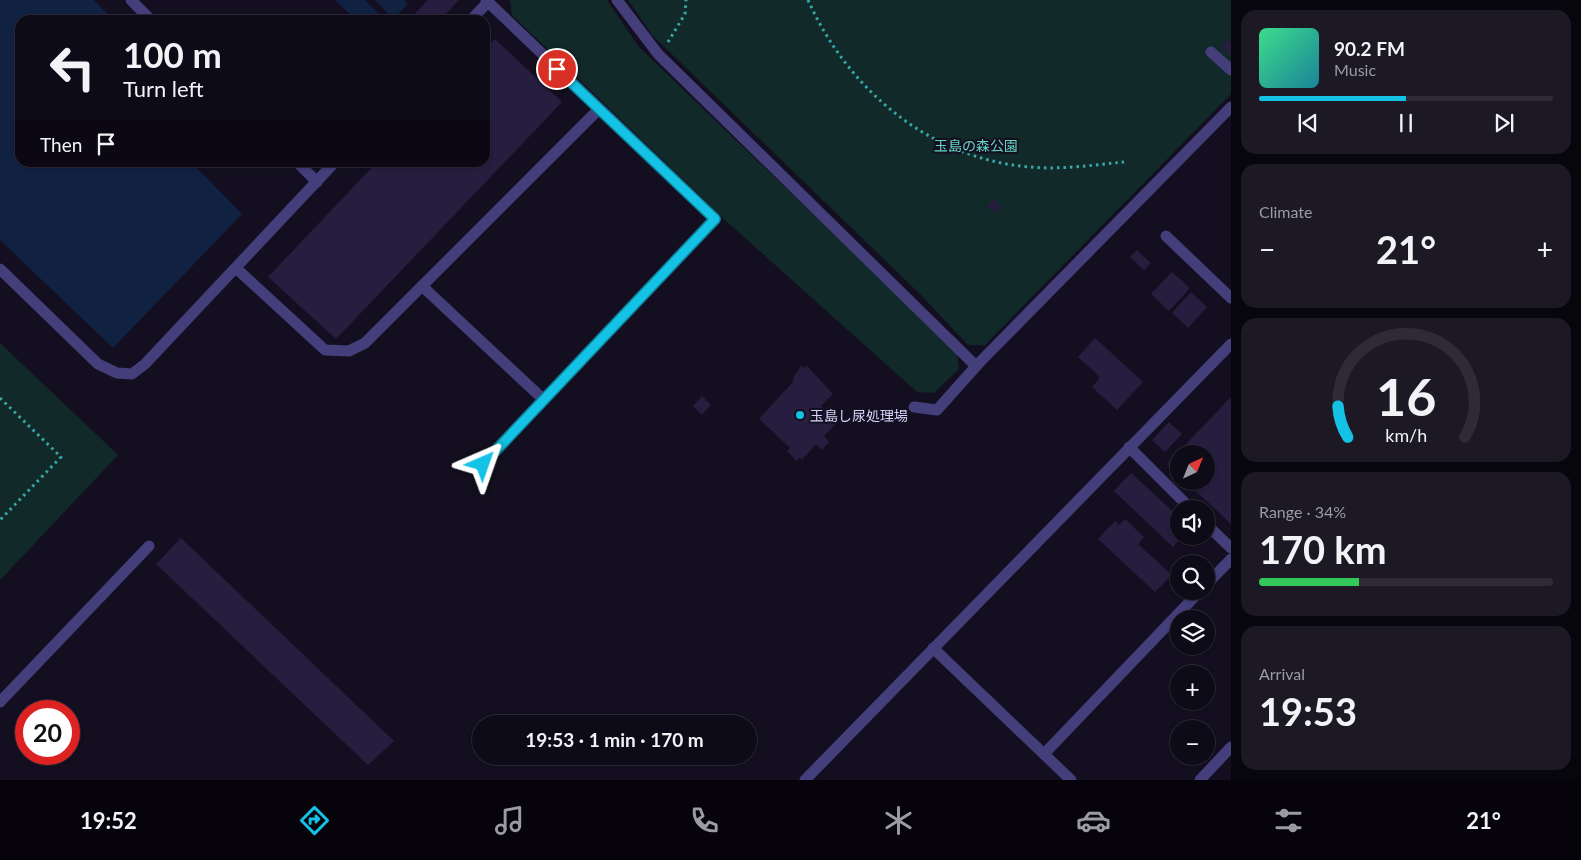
<!DOCTYPE html>
<meta charset="utf-8">
<style>
:root{--surface:#0e0b18;--page:#1c1925;--text:#f1f3f6;--muted:#9b9ba2;--line:#2e2b37;--accent:#14c2e5}
body{margin:0;font-family:Lato,"Noto Sans JP",sans-serif;background:var(--page);color:var(--text);height:100vh;display:flex;flex-direction:column;font-size:19px;white-space:nowrap}
*{box-sizing:border-box;margin:0}
p{font-size:16px;color:var(--muted)}
.icon{flex:none;width:28px;height:28px;fill:none;stroke:currentColor;stroke-width:2;stroke-linecap:round;stroke-linejoin:round}
.map{position:relative;flex:1;overflow:hidden}
.panel{display:flex;flex-direction:column;gap:10px;padding:10px;background:#08060d;width:350px}
.panel>*{flex:none}
.hud{position:absolute;left:15px;top:15px;width:475px;height:152px;border-radius:15px;box-shadow:0 1px 4px #0004,0 0 0 1px var(--line);background:#0e0b18;color:var(--text);overflow:hidden}
.needle{width:32px;rotate:43deg}
.fabs{position:absolute;left:1170px;top:445px;display:grid;gap:10px}
.fabs a{display:grid;place-items:center;width:45px;height:45px;border-radius:50%;background:var(--surface);box-shadow:0 1px 4px #0004,0 0 0 1px var(--line);font-size:25px}
.speed{position:absolute;left:15px;top:700px;display:flex;gap:10px;font-size:25px;font-weight:700;text-align:center}
.speed>*{display:grid;place-content:center;width:65px;height:65px;border-radius:50%;background:var(--surface);box-shadow:0 1px 4px #0004,0 0 0 1px var(--line);line-height:1}
.speed .limit{border:8px solid #d22;background:#fff;color:#111}
.pin{position:absolute;display:grid;place-items:center;width:42px;height:42px;color:#fff;margin:-21px;border:2px solid #fff;border-radius:50%;box-shadow:0 1px 5px #0007}
.me{position:absolute;width:55px;margin:-28px;rotate:43deg;stroke-linejoin:round;filter:drop-shadow(0 0 4px #0008)}
.turn{display:flex;align-items:center;gap:18px;height:105px;padding:0 25px;font-size:22px}
.turn .icon{width:65px;height:65px;stroke-width:2.5}
.turn b{display:block;font-size:35px;line-height:42px}
.then{display:flex;align-items:center;height:48px;padding:0 25px;background:#0003;gap:10px;font-size:19px}
.big{font-size:38px;font-weight:700;line-height:1.1}
.panel .widget{flex:1;display:flex;flex-direction:column;justify-content:center;gap:8px;min-width:0;padding:0 18px;border-radius:15px;background:var(--page)}
.panel .dial{align-items:center;gap:0}
.dial svg{height:130px;overflow:visible;fill:none;stroke:var(--line);stroke-width:7;stroke-linecap:round;text-anchor:middle}
.dial text{fill:var(--text);stroke:none}
.song{display:flex;align-items:center;gap:15px}
.cover{width:60px;height:60px;border-radius:8px;background:linear-gradient(135deg,hsl(150 70% 55%),hsl(190 70% 35%))}
.played{height:5px;border-radius:2px;background:linear-gradient(90deg,var(--accent) 50%,var(--line) 50%)}
.keys{display:flex;justify-content:space-around;direction:ltr}
.heat{display:flex;justify-content:space-between;align-items:center;font-size:28px;direction:ltr}
.charge{height:8px;border-radius:4px;background:linear-gradient(90deg,#34c759 34%,var(--line) 0)}
.trip{position:absolute;left:472px;top:715px;width:285px;height:50px;border-radius:25px;background:var(--surface);box-shadow:0 1px 4px #0004,0 0 0 1px var(--line);font-weight:700;line-height:50px;text-align:center}
.dock{display:flex;height:80px;justify-content:space-around;align-items:center;background:#06040a;color:var(--muted)}
.dock .icon{width:35px;height:35px}
.dock .active{color:var(--accent)}
.dock b{font-size:22px;color:var(--text)}
main{display:flex;flex:1;min-height:0}
.map>svg:first-child{display:block}
.green{fill:#122929}
.water{fill:#112141}
.building{fill:#261d3f}
.lines{fill:none;stroke-linecap:round;stroke-linejoin:round}
.path{stroke:#38a8a8;stroke-width:3;stroke-dasharray:2.5 4;stroke-linecap:butt}
.lane{stroke:#443e7b;stroke-width:11}
.route-casing{stroke:#0d7e95;stroke-width:12}
.route{stroke:#14c2e5;stroke-width:9}
.poi-dot{fill:#14c2e5;stroke:#130f20;stroke-width:2}
.labels{text-anchor:middle;dominant-baseline:central;stroke-width:4;stroke-linejoin:round;paint-order:stroke}
.park-label{font-size:14px;fill:#65d4c0;stroke:#130f20}
.poi-label{font-size:14px;fill:#d9d2fb;stroke:#130f20;text-anchor:start}
</style>
<main>
<div class="map">
<svg width="1231" height="780" viewBox="0 0 1231 780">
<rect width="100%" height="100%" fill="#130f20"/>
<g class="green">
<polygon points="510,0 607,0 639,47 957,352 959,369 934,393 917,392 725,220 512,15"/>
<polygon points="628,0 1231,0 1231,94 985,345 968,345 921,295 652,35"/>
<polygon points="0,343 118,455 0,580"/>
</g>
<g class="water">
<polygon points="0,0 94,0 114,20 20,20 20,162 192,163 242,214 113,348 0,240"/>
<polygon points="335,0 365,0 385,20 356,20"/>
<polygon points="375,0 404,0 408,4 393,19"/>
</g>
<g class="building">
<polygon points="428,0 459,0 440,20 409,20"/>
<polygon points="495,39 562,102 336,339 268,277 377,162 485,162 485,50"/>
<polygon points="1227,40 1231,43 1231,56 1221,47"/>
<polygon points="994,199 1001,207 994,213 987,206"/>
<polygon points="1137,250 1151,263 1144,270 1130,257"/>
<polygon points="1172,272 1190,288 1169,311 1151,294"/>
<polygon points="1191,292 1207,307 1188,328 1172,313"/>
<polygon points="1095,338 1143,382 1117,410 1092,387 1099,379 1099,376 1078,357"/>
<polygon points="802,365 804,368 807,366 833,394 821,406 826,411 829,407 841,418 824,436 829,442 822,450 816,444 802,460 799,457 797,461 787,451 790,448 759,419 793,382 794,376"/>
<polygon points="702,396 711,405 702,415 693,406"/>
<polygon points="1231,397 1231,524 1185,481 1206,481 1206,454 1179,454 1179,475 1167,464"/>
<polygon points="1169,422 1182,434 1165,452 1152,440"/>
<polygon points="1131,473 1179,517 1179,536 1183,536 1173,547 1114,491"/>
<polygon points="1125,519 1144,537 1138,544 1172,575 1155,592 1098,539 1115,521 1119,525"/>
<polygon points="181,538 394,741 368,765 156,564"/>
</g>
<g class="lines">
<g class="path">
<path d="M808,0C848,90 930,159 1030,167C1061,170 1093,165 1124,162"/>
<polyline points="668,42 685,14 686,0"/>
<polyline points="0,398 61,457 0,520"/>
</g>
<g class="lane">
<polyline points="131,0 151,20"/>
<polyline points="617,0 658,54 976,366"/>
<polyline points="471,20 488,2"/>
<polyline points="1211,52 1231,70"/>
<polyline points="297,162 317,182"/>
<polyline points="1166,236 1231,298"/>
<polyline points="0,269 98,364 117,373 132,374 145,364 335,162"/>
<polyline points="237,269 325,350 349,351 365,343 599,109"/>
<polyline points="422,286 544,400"/>
<polyline points="914,407 937,410 979,363 1231,107"/>
<polyline points="1129,447 1191,509"/>
<polyline points="483,464 715,219 486,0"/>
<polyline points="1206,524 1231,548"/>
<polyline points="1206,585 1231,559"/>
<polyline points="933,648 1071,780"/>
<polyline points="0,702 149,546"/>
<polyline points="1044,754 1200,591"/>
<polyline points="805,780 1231,344"/>
<polyline points="1200,780 1231,747"/>
</g>
</g>
<g class="lines">
<defs>
<polyline id="route" points="483,464 715,219 557,69"/>
</defs>
<use href="#route" class="route-casing"/>
<use href="#route" class="route"/>
</g>
<circle class="poi-dot" cx="800" cy="415" r="5"/>
<g class="labels">
<g class="park-label">
<text x="976" y="145">玉島の森公園</text>
</g>
<g class="poi-label">
<text x="810" y="415">玉島し尿処理場</text>
</g>
</g>
</svg>
<div class="fabs">
<a><svg class="needle" viewBox="-14 -14 28 28"><path d="M0-13l5 13h-10z" fill="#e53935"/><path d="M0 13l5-13h-10z" fill="#9b9ba2"/></svg></a>
<a><svg class="icon" aria-label="sound" viewBox="0 0 24 24"><path d="M4 9h4l5-4v14l-5-4H4zM17 9q2 3 0 6"/></svg></a>
<a><svg class="icon" aria-label="search" viewBox="0 0 24 24"><circle cx="10" cy="10" r="6"/><path d="M15 15l6 6"/></svg></a>
<a><svg class="icon" aria-label="layers" viewBox="0 0 24 24"><path d="M12 4l9 5-9 5-9-5zM3 14l9 5 9-5"/></svg></a>
<a>+</a>
<a>−</a>
</div>
<div class="speed"><div class="limit">20</div></div>
<div class="pin" style="left:557px;top:69px;background:#d93025"><svg class="icon" aria-label="arrive" viewBox="0 0 24 24"><path d="M6 21V4h12l-3 4 3 4H6"/></svg></div>
<svg class="me" style="left:483px;top:464px" viewBox="-20 -20 40 40"><path d="M0-17L14 15 0 8-14 15z" fill="#14c2e5" stroke="#fff" stroke-width="4"/></svg>
<div class="trip">19:53 · 1 min · 170 m</div>
<div class="hud">
<div class="turn"><svg class="icon" aria-label="left" viewBox="0 0 24 24"><path d="M17 20v-9H6M10 6l-5 5 5 5"/></svg><div><b>100 m</b>Turn left</div></div>
<div class="then">Then<svg class="icon" aria-label="arrive" viewBox="0 0 24 24"><path d="M6 21V4h12l-3 4 3 4H6"/></svg></div>
</div>
</div>
<section class="panel">
<div class="widget">
<div class="song"><i class="cover"></i><div><b>90.2 FM</b><p>Music</p></div></div>
<div class="played"></div>
<div class="keys"><svg class="icon" aria-label="previous" viewBox="0 0 24 24"><path d="M18 5L8 12l10 7zM5 5v14"/></svg><svg class="icon" aria-label="pause" viewBox="0 0 24 24"><path d="M8 5v14M16 5v14"/></svg><svg class="icon" aria-label="next" viewBox="0 0 24 24"><path d="M6 5l10 7-10 7zM19 5v14"/></svg></div>
</div>
<div class="widget"><p>Climate</p>
<div class="heat"><a>−</a><b class="big">21°</b><a>+</a></div>
</div>
<div class="widget dial"><svg viewBox="0 0 100 80">
<path d="M14 69A42 42 0 1 1 86 69"/>
<path d="M14 69A42 42 0 0 1 8 50" stroke="#14c2e5"/>
<text x="50" y="56" font-size="32" font-weight="700">16</text>
<text x="50" y="72" font-size="11">km/h</text>
</svg></div>
<div class="widget"><p>Range · 34%</p><b class="big">170 km</b><div class="charge"></div></div>
<div class="widget"><p>Arrival</p><b class="big">19:53</b></div>
</section>
</main>
<nav class="dock">
<b>19:52</b>
<svg class="icon active" aria-label="directions" viewBox="0 0 24 24"><path d="M12 3l9 9-9 9-9-9zM9 14v-3h6M13 9l2 2-2 2"/></svg>
<svg class="icon" aria-label="music" viewBox="0 0 24 24"><path d="M9 18V5l10-2v13"/><circle cx="6" cy="18" r="3"/><circle cx="16" cy="16" r="3"/></svg>
<svg class="icon" aria-label="phone" viewBox="0 0 24 24"><path d="M5 4h4l2 5-3 2q2 4 5 5l2-3 5 2v4C11 20 4 13 5 4z"/></svg>
<svg class="icon" aria-label="climate" viewBox="0 0 24 24"><path d="M12 3v18M4 7l16 10M4 17L20 7"/></svg>
<svg class="icon" aria-label="car" viewBox="0 0 24 24"><path d="M5 17H2v-5l4-1 3-4h7l3 4 3 1v5h-3M9 17h6M6 11h13"/><circle cx="7" cy="17" r="2"/><circle cx="17" cy="17" r="2"/></svg>
<svg class="icon" aria-label="filters" viewBox="0 0 24 24"><path d="M4 7h16M4 17h16"/><circle cx="9" cy="7" r="2"/><circle cx="15" cy="17" r="2"/></svg>
<b>21°</b>
</nav>
